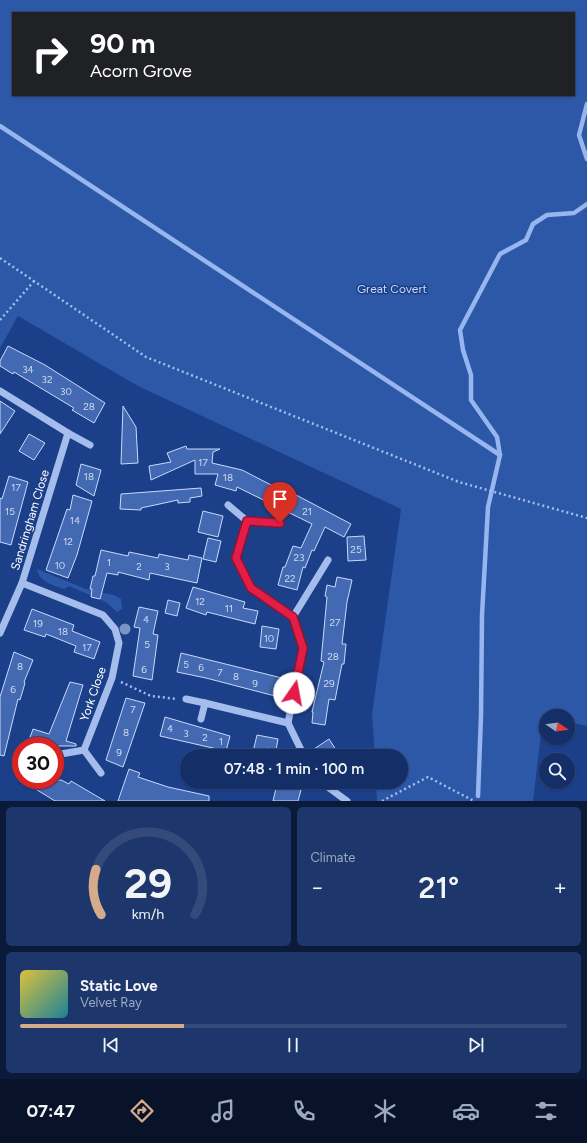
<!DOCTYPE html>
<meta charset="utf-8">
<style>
:root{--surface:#142f67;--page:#1d376d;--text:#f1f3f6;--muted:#9da9c0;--line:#334a7b;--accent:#d6ab8b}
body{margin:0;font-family:Figtree,sans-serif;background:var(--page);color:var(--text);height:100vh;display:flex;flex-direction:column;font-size:15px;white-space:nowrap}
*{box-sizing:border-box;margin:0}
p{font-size:13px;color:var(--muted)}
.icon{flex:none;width:22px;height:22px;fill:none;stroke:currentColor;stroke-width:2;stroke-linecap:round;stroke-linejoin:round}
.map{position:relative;height:801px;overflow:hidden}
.side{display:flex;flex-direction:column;gap:6px;padding:6px;background:#0b1a39;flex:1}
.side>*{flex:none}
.hud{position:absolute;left:12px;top:12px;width:563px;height:84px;border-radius:0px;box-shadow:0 1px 3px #0004,0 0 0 1px var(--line);background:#202124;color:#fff;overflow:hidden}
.needle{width:26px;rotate:103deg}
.fabs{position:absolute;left:539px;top:709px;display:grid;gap:8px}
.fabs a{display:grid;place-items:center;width:36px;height:36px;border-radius:50%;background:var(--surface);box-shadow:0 1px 3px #0004,0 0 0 1px var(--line);font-size:20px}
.speed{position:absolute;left:12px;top:737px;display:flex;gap:8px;font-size:20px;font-weight:700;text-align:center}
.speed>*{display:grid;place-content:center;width:52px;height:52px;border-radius:50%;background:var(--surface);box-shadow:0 1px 3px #0004,0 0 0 1px var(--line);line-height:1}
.speed .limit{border:6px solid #d22;background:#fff;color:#111}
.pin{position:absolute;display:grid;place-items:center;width:34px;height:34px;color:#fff;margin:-41px -17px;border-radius:50% 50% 50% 0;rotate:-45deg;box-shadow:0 0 4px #0007}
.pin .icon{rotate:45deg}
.me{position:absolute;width:44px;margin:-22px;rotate:12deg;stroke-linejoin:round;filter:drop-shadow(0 0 3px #0008)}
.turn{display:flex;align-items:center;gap:14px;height:84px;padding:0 12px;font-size:18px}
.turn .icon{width:52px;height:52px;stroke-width:2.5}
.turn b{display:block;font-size:28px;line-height:34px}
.big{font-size:30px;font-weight:600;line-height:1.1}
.side .card{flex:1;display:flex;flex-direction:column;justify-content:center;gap:6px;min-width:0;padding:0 14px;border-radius:6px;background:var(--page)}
.side .dial{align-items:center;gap:0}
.dial svg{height:104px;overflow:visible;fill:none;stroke:var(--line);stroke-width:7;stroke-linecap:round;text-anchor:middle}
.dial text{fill:var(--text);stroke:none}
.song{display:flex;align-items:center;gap:12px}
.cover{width:48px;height:48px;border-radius:6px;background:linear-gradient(135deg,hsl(50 70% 55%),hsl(190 70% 35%))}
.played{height:4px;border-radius:2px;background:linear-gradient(90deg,var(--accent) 30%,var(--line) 30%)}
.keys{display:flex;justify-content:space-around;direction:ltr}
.heat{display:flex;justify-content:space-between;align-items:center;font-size:22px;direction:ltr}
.side .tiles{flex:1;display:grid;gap:6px;grid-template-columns:1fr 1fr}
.card:last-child{grid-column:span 2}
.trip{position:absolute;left:180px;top:749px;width:228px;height:40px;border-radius:20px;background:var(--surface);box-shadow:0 1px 3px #0004,0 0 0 1px var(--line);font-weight:600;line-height:40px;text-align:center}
.tabs{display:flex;height:64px;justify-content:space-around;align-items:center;background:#081329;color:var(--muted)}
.tabs .icon{width:28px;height:28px}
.tabs .active{color:var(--accent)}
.tabs b{font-size:18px;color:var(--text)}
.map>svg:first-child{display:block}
.green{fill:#2d57a7;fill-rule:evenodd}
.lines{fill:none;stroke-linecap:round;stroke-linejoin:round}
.stream{stroke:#97b6ef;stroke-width:4.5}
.building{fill:#4369b2;stroke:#c9daf9}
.path{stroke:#a4bded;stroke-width:2.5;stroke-dasharray:2 3;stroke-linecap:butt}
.minor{stroke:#a4bded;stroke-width:7}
.tree{fill:#7b94c7}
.route-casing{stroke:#92132f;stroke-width:10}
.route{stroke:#e11d48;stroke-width:7}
.labels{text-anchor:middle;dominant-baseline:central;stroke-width:3;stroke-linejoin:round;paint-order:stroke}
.number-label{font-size:10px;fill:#d0daec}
.park-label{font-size:12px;fill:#c9daf9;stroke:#1b3f89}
.street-label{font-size:12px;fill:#fff;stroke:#1b3f89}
</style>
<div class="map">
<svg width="587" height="801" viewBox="0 0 587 801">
<rect width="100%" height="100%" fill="#1b3f89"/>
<g class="green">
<path d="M0,0H587V726L568,722V716L543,717L533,801H377L376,782H401V756H375L372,714L401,509L138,386L18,316L0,348ZM13,13H574V95H13Z"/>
<path d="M37,569L86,589L114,595L121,599L122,609L117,612L106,602L69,586L64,589C53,585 39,582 37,569Z"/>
</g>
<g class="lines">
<g class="stream">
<polyline points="587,104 579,135 587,159"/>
<polyline points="0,126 500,455"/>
<polyline points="478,796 481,716 482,615 488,507 500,455 497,437 471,400 471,375 463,350 460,330 500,254 526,240 533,224 547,215 574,213 587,204"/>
</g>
</g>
<g class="building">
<polygon points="8,346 45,365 105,403 94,423 72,410 74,408 14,372 13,374 0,366 0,361"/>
<polygon points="0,401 15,411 0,434"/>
<polygon points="123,406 136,427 138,463 121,464"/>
<polygon points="29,434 45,443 34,460 19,451"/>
<polygon points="186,446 187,449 220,449 213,452 212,463 242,470 277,488 278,486 298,496 351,524 344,537 325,527 314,551 312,550 305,568 303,567 297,590 278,585 283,567 285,567 293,546 301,548 312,524 237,487 236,491 215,485 218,474 195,474 195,460 151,480 149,466 171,462 167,453"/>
<polygon points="81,464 101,470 94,496 76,485"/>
<polygon points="9,476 28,482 11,545 0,542 0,498 2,499"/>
<polygon points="201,488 202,496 190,498 190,502 178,503 178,500 141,508 141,510 120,509 121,494"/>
<polygon points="73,495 92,501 77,555 68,578 46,570 67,509 70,510"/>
<polygon points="203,511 223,516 218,537 198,532"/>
<polygon points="364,536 366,560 348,561 347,537"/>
<polygon points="208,538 221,541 216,562 203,559"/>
<polygon points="101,550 128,556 129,552 158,558 159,554 188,560 189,555 202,558 197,583 150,573 149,580 118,572 118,575 107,573 100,599 91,597 92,589 90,589 93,576 95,576"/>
<polygon points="337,577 352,580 347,602 342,644 346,644 344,664 342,664 335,700 329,699 325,725 312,723 313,712 312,712 324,662 321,661 327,597 325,596 327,585 335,587"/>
<polygon points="193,587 245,602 243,608 258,611 255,624 207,612 206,615 186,608"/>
<polygon points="168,600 180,603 177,616 165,613"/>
<polygon points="139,607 158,611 153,634 158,635 152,680 133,676 140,628 134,627"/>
<polygon points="32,609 74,625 72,631 100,642 94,659 74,652 76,646 46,634 45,637 24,630"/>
<polygon points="262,626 279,629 276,649 260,647"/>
<polygon points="14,652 33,660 24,682 25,683 20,700 18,699 4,756 0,755 0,697"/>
<polygon points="181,653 286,679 282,695 275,693 275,696 206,678 177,672"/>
<polygon points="70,682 83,685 66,741 76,744 76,746 27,746 33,729 49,734"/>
<polygon points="126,698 145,703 123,767 106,760"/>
<polygon points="165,717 230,736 226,751 160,736"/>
<polygon points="257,735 278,739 276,750 267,748 265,756 252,756"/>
<polygon points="329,739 340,756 309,756 308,753"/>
<polygon points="129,769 140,773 138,777 168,787 209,796 209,801 118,801"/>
<polygon points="21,780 61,780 69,784 71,781 105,801 55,801"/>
<polygon points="277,784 301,790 298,801 273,801"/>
</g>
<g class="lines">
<g class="path">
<polyline points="0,258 146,357 459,482 587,518"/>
<polyline points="0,320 35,280"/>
<polyline points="121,682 151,696 177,699"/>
<polyline points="382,801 428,777 474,801"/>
</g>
<g class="minor">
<polyline points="0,391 68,433"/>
<polyline points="228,505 247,521"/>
<polyline points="280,523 247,521 236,558 251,588 293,617 303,648 288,723 304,756"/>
<polyline points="22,583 103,615 115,629 119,643 112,678 84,750 101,773"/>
<polyline points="293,617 328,560"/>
<polyline points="0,633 22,583 68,433 90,445"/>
<polyline points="186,699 205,703"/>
<polyline points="201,719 205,703 288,723"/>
<polyline points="61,754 84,750"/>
<polyline points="321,782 347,801"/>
</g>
</g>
<circle class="tree" cx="125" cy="629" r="5.5"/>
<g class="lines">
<defs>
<polyline id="route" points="280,523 247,521 236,558 251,588 293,617 303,648 294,693"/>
</defs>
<use href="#route" class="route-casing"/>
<use href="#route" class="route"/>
</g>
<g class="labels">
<g class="number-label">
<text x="28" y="369">34</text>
<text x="47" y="379">32</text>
<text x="66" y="391">30</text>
<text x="89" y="406">28</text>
<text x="203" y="462">17</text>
<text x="89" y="476">18</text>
<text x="228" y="477">18</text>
<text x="16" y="487">17</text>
<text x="10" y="511">15</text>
<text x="307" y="511">21</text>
<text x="75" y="520">14</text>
<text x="68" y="541">12</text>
<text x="356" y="549">25</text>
<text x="299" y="557">23</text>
<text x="109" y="562">1</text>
<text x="60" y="565">10</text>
<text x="139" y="566">2</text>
<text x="167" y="566">3</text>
<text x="290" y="578">22</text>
<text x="200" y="601">12</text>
<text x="229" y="608">11</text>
<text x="146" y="619">4</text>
<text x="335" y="622">27</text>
<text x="38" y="623">19</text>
<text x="63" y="631">18</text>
<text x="269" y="638">10</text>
<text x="147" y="644">5</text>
<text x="87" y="647">17</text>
<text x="333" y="656">28</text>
<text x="186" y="664">5</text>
<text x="20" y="666">8</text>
<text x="201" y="667">6</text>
<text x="144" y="669">6</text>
<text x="220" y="672">7</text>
<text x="236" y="676">8</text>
<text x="255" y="683">9</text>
<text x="329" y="683">29</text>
<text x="13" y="689">6</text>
<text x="133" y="709">7</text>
<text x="170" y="728">4</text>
<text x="126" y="732">8</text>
<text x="186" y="733">3</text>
<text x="205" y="737">2</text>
<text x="221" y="741">1</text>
<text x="119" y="752">9</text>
</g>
<g class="park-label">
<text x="392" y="289">Great Covert</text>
</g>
<g class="street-label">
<text transform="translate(30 520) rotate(-73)">Sandringham Close</text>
<text transform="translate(93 694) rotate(-71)">York Close</text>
</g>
</g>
</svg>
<div class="fabs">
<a><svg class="needle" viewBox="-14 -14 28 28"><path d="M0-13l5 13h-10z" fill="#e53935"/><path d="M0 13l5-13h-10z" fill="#9da9c0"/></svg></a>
<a><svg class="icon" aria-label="search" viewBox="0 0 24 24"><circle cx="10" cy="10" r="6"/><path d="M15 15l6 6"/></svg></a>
</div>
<div class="speed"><div class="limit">30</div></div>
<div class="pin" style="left:280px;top:523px;background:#d93025"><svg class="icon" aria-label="arrive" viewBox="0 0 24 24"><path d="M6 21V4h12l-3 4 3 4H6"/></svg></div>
<svg class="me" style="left:294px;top:693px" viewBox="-20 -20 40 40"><circle r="19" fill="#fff"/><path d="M0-13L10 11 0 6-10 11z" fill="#e11d48"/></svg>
<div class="trip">07:48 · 1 min · 100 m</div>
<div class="hud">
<div class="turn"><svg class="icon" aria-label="right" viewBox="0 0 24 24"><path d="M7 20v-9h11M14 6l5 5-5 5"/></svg><div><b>90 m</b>Acorn Grove</div></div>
</div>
</div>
<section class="side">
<div class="tiles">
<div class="card dial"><svg viewBox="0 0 100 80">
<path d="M14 69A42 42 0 1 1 86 69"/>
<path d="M14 69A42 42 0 0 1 10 34" stroke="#d6ab8b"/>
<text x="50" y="56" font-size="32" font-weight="700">29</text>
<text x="50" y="72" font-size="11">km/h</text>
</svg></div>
<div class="card"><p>Climate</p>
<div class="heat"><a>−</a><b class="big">21°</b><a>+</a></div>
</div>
<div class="card">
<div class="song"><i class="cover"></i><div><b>Static Love</b><p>Velvet Ray</p></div></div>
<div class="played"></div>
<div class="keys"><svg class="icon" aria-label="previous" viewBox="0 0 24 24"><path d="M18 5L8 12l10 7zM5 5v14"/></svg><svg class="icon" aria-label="pause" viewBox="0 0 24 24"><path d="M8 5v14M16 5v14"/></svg><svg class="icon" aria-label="next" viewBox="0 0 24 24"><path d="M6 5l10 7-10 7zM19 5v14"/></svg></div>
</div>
</div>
</section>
<nav class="tabs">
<b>07:47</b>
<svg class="icon active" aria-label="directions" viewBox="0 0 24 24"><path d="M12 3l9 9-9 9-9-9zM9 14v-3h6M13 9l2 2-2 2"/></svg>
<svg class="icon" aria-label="music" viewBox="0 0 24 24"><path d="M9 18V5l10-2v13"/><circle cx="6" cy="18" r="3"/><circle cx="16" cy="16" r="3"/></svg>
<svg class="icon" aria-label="phone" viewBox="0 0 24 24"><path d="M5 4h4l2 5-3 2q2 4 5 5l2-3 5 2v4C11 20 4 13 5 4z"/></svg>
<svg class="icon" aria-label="climate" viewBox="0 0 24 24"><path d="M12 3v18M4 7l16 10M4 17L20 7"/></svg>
<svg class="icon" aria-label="car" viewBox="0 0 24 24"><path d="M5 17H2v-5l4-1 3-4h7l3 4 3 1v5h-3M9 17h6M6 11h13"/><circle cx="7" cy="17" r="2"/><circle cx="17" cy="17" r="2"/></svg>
<svg class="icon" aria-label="filters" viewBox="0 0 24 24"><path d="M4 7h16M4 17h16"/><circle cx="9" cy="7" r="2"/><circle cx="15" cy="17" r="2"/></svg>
</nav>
